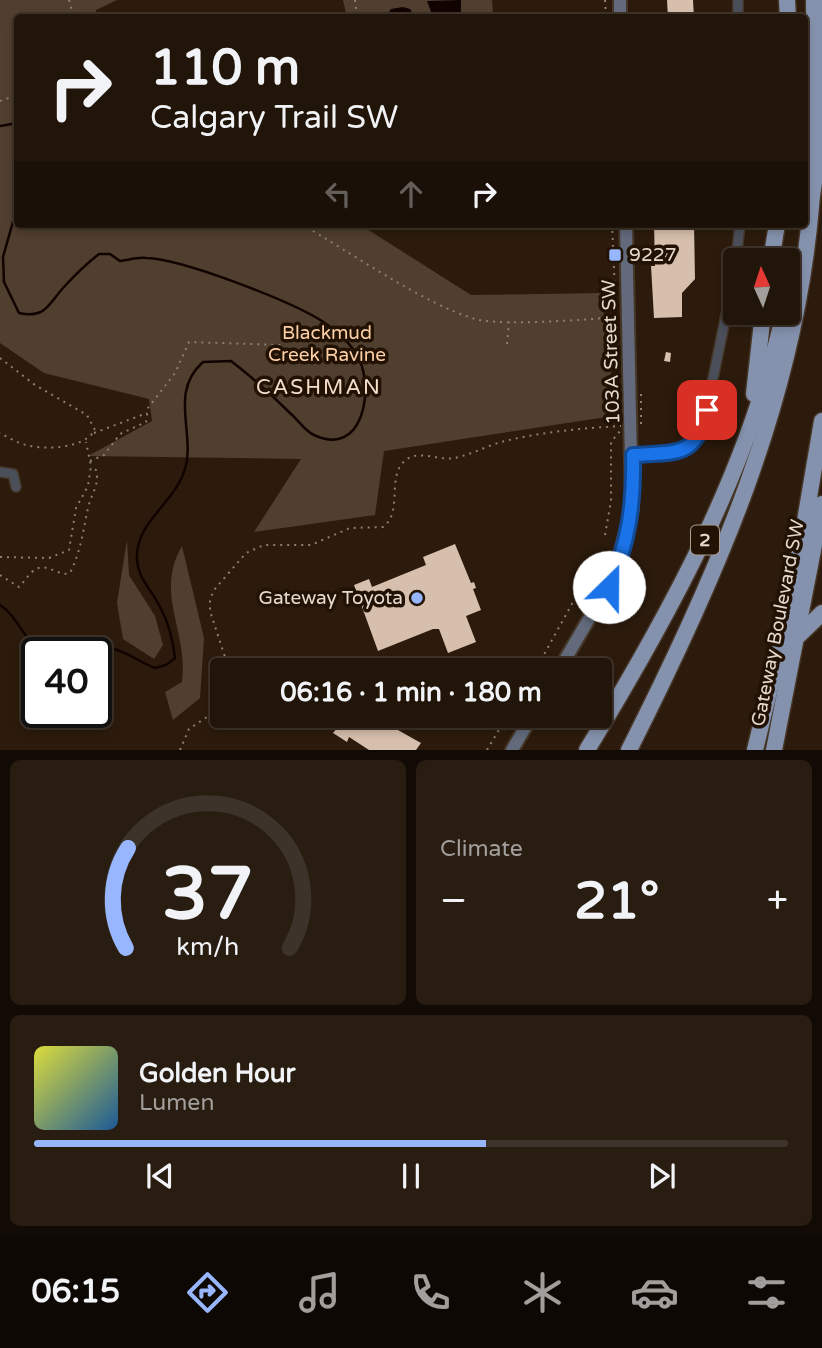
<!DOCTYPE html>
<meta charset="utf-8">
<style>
:root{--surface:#211409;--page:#291d12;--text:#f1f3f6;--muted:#a29e9c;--line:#3e332a;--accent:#97b6fd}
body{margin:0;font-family:"Varela Round",sans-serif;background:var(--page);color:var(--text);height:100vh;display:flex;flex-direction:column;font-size:26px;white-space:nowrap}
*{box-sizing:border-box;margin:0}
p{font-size:23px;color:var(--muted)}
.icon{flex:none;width:38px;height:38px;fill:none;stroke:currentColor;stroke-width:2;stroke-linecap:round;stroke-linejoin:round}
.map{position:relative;height:750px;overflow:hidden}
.drawer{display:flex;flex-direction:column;gap:10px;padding:10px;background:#120b05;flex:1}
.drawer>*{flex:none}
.top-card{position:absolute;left:14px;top:14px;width:794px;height:214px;border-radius:7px;box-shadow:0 4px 10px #0003,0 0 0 2px var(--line);background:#211409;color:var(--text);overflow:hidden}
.needle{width:46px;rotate:357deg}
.controls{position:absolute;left:723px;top:248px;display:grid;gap:14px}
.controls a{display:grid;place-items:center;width:77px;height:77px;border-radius:7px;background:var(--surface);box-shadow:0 4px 10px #0003,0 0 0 2px var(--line);font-size:35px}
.speed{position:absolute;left:21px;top:637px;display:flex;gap:14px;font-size:35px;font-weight:700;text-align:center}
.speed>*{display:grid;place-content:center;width:91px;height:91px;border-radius:50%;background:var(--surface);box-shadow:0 4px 10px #0003,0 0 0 2px var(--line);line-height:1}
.speed .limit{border:4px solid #111;border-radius:10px;background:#fff;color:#111}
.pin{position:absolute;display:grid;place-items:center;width:60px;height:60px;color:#fff;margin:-30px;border-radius:14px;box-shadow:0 4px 10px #0006}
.me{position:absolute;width:77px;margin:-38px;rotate:23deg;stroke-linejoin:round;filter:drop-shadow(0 0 5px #0008)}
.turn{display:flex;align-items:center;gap:24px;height:147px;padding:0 21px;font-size:32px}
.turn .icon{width:91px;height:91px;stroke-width:2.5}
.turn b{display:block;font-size:49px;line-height:60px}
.lanes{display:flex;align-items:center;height:66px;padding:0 21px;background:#0003;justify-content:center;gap:35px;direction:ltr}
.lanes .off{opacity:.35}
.big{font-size:52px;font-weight:700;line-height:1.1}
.drawer .tile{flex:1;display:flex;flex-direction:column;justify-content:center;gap:10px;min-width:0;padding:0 24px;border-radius:10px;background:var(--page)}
.drawer .dial{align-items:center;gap:0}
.dial svg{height:182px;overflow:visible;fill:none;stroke:var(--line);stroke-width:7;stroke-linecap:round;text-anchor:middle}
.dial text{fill:var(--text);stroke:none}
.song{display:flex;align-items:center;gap:21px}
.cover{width:84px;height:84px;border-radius:10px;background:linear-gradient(135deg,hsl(60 70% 55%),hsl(210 70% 35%))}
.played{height:7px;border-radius:4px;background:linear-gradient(90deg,var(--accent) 60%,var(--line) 60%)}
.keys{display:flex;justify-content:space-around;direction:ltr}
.heat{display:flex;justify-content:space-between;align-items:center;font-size:38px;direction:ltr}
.drawer .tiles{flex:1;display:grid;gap:10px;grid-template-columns:1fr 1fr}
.tile:last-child{grid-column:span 2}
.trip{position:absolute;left:210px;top:658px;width:402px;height:70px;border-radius:7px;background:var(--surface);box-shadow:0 4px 10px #0003,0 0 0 2px var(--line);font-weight:700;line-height:70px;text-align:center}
.dock{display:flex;height:112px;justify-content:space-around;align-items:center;background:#0d0804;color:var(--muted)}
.dock .icon{width:49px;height:49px}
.dock .current{color:var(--accent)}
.dock b{font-size:32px;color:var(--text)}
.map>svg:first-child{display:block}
.green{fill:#503e2f}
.water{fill:#110300}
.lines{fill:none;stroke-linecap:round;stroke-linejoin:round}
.stream{stroke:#110300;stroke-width:2.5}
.building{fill:#d6bfac}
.street-casing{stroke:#463627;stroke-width:12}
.secondary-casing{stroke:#463627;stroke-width:16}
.highway-casing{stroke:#463627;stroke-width:19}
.path{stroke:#8c7e72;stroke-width:2;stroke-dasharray:2 5;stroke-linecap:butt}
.street{stroke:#4a4f5a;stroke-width:9}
.secondary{stroke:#626a7c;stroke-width:12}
.highway{stroke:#8592ad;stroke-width:16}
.route-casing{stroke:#114b97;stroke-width:18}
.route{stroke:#1a73e8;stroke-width:12}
.poi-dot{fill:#97b6fd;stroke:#221204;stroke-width:2.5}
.labels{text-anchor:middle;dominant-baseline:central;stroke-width:7;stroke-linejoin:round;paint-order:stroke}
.shield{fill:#221204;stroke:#aa9d92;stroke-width:2}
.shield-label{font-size:18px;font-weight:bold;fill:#e4d9cf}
.poi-label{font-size:19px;fill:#e4d9cf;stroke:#221204;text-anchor:start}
.park-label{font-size:19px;fill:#fccfa7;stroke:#221204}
.street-label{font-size:19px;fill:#e4d9cf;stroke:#221204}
.neighbourhood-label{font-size:21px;letter-spacing:2px;fill:#f5deca;stroke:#221204}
</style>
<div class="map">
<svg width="822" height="750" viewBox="0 0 822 750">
<rect width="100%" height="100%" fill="#2c1b0c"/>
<g class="green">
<polygon points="0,0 117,0 96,10 95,17 18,18 18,224 359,224 471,295 607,293 613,416 384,451 375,515 254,532 301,459 88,456 152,421 149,399 44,373 0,343"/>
<polygon points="343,0 492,0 493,14 507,12 508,17 347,17"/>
<polygon points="127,540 129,575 155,616 163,645 154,659 123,639 117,603"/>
<path d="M182,546L204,638L200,698L173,720L165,692L182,682C189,632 154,594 182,546Z"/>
</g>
<g class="water">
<polygon points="461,0 461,18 433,17 427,1"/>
<polygon points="403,7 410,9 415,17 386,17 391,9"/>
</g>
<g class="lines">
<g class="stream">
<polyline points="0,126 18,123"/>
<path d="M18,204L3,257L4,282L19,313C45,319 48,305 63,288C73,277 86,264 99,254H110L120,261C128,260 138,257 146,258C183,259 290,301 322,321C335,329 352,344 359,359C374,390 363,458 314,435C306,432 298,420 291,414C272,395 252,377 231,361L203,362C166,395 200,438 182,477C169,507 135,524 137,560C138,579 152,590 160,607C169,623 173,640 175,658L166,665L155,668C131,659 114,639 88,653"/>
<path d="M0,605C19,617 24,643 45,653"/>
</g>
</g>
<g class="building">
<polygon points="667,0 693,0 694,18 668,18"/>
<polygon points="654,224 694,224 695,279 682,293 682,317 654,318 651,266 655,266"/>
<polygon points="666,352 671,353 670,362 664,361"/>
<polygon points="455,544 471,583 474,582 476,588 473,589 481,610 466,616 476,642 448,653 439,629 433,629 378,651 354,585 369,579 372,587 426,565 423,557"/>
<polygon points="347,716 373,716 421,743 416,750 369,750 349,737 347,742 333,733"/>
</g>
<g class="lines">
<defs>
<g id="street">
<polyline points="738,0 738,18"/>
<polyline points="736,261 740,224"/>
<path d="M633,455C660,453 687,457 702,432L735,271"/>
<polyline points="0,472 13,474 16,487"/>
</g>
<g id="secondary">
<polyline points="620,0 620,18"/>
<polyline points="559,670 614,576 632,510 626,224"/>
<polyline points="512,750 532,716"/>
</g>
<g id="highway">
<polyline points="787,0 788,18"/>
<polyline points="814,0 815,99"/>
<polyline points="771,261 777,224"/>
<polyline points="754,394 763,313"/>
<polyline points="798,636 822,613"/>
<path d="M587,750C671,612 748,472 784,313"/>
<path d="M629,750C716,578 795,400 811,206C812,191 816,175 817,159C817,136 816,113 816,90"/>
<polyline points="755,750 792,597 822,421"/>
<polyline points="774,750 822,504"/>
</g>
</defs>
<use href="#street" class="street-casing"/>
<use href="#secondary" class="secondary-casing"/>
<use href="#highway" class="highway-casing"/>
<g class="path">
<polyline points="69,0 74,18"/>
<polyline points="355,0 357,18"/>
<polyline points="605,0 606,18"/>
<polyline points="0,101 18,95"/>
<path d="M301,224C350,252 424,304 475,319C502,326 584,320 615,317"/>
<polyline points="612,224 618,359"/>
<polyline points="507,344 509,322"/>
<path d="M0,358L35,385L87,415L95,430C83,449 46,450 26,445C17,443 8,437 0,433"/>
<polyline points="641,394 641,426"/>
<polyline points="94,433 147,413"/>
<polyline points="90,461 104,455 120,434 146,422 148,408 175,373 189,342 281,345 287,334"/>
<polyline points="605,535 611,501 611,442 620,431"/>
<polyline points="0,557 49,558 69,550 76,508 88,486 91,466 86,442"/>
<path d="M0,575L19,587C24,582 30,572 36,569C48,563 59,577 70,573C81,551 83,531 88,508C91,494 100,485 96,470L91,466"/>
<polyline points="541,660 600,553"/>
<path d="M225,670V657L210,611V600L214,590L246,553L264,545H311L350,528L383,527C404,512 385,474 407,459C420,450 439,461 454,458C471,455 488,445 505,441C542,432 583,428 621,426"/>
<polyline points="180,750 189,729 213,713 222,681"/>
<polyline points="487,750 507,716"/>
</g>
<use href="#street" class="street"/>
<use href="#secondary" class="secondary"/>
<use href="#highway" class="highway"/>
</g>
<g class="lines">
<defs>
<path id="route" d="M609,587C629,543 634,503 633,455C677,452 696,458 707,410"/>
</defs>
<use href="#route" class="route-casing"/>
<use href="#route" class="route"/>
</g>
<g class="poi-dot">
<rect x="608" y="248" width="14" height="14" rx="3.5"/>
<circle cx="417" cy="598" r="7"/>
</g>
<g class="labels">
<rect class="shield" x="691" y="525.5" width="28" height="29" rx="5"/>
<g class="shield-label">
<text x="705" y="540">2</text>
</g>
<g class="poi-label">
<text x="629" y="255">9227</text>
<text x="403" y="598" text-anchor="end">Gateway Toyota</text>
</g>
<g class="park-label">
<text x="327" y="333">Blackmud<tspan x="327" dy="22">Creek Ravine</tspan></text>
</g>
<g class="street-label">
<text transform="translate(611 352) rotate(-92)">103A Street SW</text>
<text transform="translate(778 623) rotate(-79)">Gateway Boulevard SW</text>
</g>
<g class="neighbourhood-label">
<text x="319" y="387">CASHMAN</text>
</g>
</g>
</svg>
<div class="controls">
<a><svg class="needle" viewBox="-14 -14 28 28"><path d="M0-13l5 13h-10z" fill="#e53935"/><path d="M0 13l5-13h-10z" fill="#a29e9c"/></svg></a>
</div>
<div class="speed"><div class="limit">40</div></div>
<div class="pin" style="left:707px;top:410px;background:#d93025"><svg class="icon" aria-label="arrive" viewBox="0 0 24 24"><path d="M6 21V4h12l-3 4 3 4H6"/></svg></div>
<svg class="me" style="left:609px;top:587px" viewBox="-20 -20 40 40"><circle r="19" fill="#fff"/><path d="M0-13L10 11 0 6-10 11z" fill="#1a73e8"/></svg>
<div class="trip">06:16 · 1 min · 180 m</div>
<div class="top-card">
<div class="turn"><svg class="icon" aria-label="right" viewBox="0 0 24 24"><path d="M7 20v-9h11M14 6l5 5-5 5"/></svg><div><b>110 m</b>Calgary Trail SW</div></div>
<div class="lanes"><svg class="icon off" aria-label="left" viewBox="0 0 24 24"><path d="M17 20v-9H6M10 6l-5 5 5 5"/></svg><svg class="icon off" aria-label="ahead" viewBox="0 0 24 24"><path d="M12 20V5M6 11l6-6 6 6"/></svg><svg class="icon" aria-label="right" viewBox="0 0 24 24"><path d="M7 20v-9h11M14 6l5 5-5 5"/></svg></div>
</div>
</div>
<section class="drawer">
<div class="tiles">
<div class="tile dial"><svg viewBox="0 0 100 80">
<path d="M14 69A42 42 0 1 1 86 69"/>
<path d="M14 69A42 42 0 0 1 15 25" stroke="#97b6fd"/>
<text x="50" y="56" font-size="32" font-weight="700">37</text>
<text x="50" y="72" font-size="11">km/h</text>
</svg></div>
<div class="tile"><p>Climate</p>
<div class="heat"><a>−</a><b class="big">21°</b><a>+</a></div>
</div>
<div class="tile">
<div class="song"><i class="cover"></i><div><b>Golden Hour</b><p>Lumen</p></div></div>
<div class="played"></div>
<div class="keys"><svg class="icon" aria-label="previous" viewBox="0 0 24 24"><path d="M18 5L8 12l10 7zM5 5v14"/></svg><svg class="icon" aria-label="pause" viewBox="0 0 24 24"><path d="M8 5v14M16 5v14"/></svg><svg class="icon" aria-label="next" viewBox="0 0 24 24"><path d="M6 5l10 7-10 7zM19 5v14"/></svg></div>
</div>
</div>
</section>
<nav class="dock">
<b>06:15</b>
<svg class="icon current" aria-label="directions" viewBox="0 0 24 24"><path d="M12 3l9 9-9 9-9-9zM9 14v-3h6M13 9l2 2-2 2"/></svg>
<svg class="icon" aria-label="music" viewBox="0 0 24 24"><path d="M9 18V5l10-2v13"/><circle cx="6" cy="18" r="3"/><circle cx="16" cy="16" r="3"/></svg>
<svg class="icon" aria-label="phone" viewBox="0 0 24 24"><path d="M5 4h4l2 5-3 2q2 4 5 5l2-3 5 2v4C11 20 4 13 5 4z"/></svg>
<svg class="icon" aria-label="climate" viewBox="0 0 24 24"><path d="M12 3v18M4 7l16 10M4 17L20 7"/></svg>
<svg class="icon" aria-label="car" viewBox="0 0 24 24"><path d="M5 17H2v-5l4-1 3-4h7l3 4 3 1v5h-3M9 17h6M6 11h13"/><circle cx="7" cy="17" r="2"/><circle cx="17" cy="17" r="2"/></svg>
<svg class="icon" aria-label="filters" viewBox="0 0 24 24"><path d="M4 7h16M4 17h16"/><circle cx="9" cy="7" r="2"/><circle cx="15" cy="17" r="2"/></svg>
</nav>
